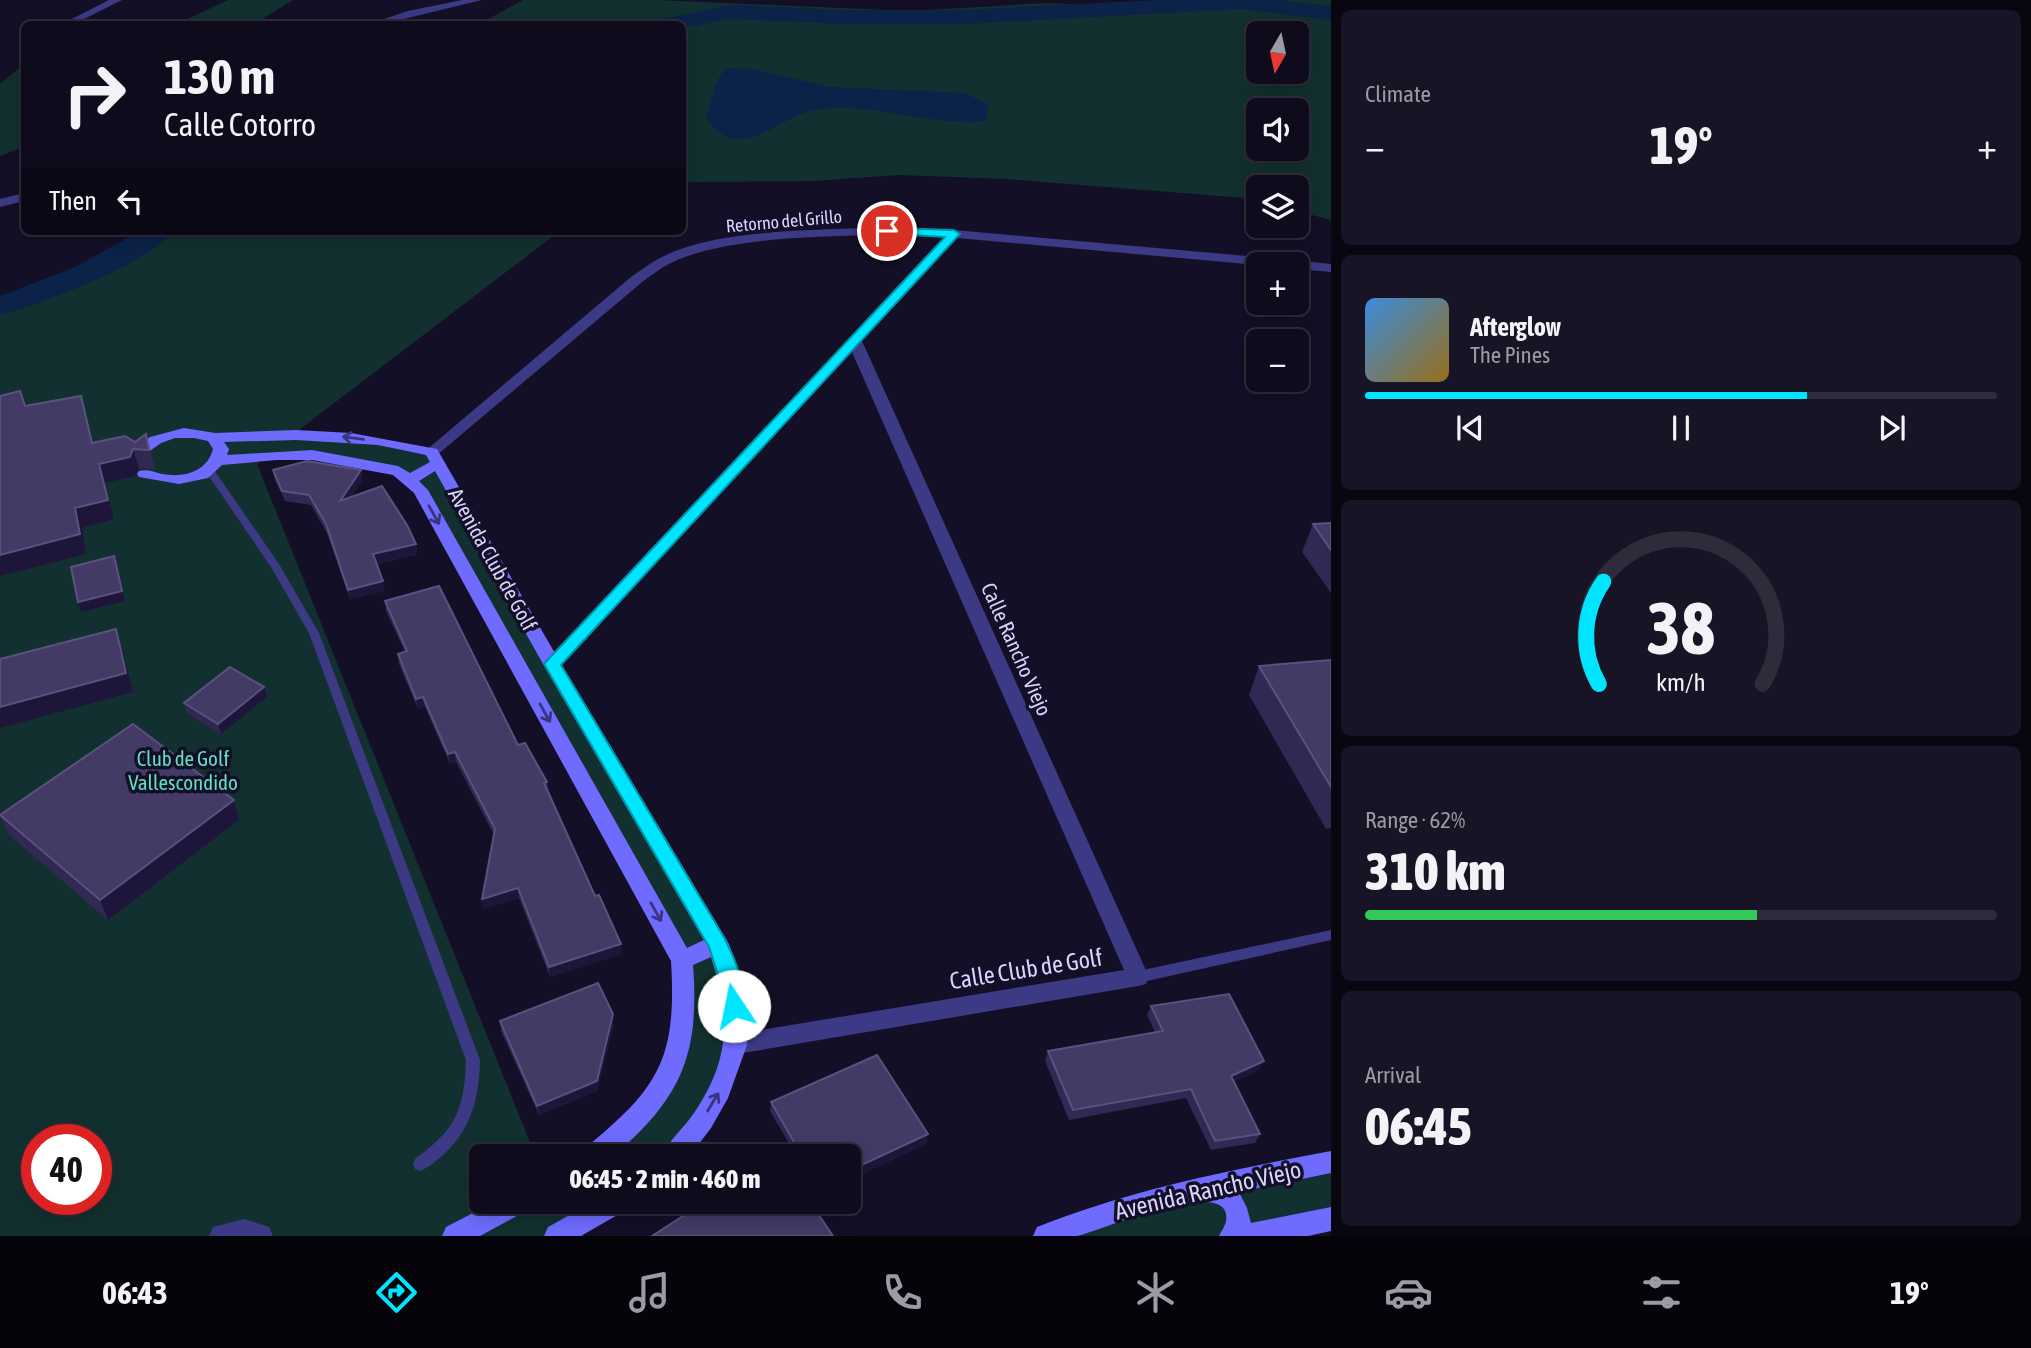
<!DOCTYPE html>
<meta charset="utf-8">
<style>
:root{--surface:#0e0b1c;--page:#171425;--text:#f1f3f6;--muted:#9b9ba3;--line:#2e2b3b;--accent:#00e5ff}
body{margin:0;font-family:"Asap Condensed",sans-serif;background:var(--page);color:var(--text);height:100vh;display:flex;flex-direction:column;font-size:26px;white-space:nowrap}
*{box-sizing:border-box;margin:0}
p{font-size:23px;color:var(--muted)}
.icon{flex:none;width:38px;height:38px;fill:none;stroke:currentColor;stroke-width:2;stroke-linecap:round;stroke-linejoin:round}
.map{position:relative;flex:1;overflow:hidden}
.side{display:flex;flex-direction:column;gap:10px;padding:10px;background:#08060f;width:700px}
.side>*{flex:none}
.banner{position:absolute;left:21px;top:21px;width:665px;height:214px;border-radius:10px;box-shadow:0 4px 18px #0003,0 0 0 2px var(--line);background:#0e0b1c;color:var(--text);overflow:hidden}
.needle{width:46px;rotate:189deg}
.controls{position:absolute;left:1246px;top:21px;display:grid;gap:14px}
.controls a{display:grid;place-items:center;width:63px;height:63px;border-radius:10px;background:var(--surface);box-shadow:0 4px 18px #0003,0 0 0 2px var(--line);font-size:35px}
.speed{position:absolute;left:21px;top:1124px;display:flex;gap:14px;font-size:35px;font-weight:700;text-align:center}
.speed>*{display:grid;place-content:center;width:91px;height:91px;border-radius:50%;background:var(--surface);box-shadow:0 4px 18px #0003,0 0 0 2px var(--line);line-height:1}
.speed .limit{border:10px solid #d22;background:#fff;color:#111}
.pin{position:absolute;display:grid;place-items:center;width:60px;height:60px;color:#fff;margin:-30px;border:4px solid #fff;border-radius:50%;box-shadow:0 2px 7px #0007}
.me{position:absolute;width:77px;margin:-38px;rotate:349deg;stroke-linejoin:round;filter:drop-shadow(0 0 5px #0008)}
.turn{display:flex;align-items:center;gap:24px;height:147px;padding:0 28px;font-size:32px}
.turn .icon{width:91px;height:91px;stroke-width:2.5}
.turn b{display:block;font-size:49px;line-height:60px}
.then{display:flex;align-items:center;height:66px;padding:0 28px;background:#0003;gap:14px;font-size:26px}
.big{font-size:52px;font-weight:800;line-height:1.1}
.side .tile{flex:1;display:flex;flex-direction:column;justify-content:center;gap:10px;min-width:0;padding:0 24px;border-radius:10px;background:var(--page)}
.side .dial{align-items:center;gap:0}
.dial svg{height:182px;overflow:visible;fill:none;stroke:var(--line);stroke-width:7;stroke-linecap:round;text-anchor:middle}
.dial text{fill:var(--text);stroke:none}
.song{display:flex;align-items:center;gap:21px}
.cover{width:84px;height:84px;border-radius:10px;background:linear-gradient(135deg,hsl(210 70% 55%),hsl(40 70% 35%))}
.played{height:7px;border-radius:4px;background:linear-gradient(90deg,var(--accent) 70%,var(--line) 70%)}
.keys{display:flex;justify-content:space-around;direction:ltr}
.heat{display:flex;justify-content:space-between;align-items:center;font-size:38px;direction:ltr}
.charge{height:10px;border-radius:5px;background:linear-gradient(90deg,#34c759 62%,var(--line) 0)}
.trip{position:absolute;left:469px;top:1144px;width:392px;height:70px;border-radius:10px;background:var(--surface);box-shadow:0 4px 18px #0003,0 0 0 2px var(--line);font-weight:800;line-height:70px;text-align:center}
.menu{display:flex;height:112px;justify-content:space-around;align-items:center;background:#06040b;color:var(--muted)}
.menu .icon{width:49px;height:49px}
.menu .active{color:var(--accent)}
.menu b{font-size:32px;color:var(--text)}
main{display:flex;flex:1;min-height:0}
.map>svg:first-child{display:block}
.green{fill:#12302f;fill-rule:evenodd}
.water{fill:#0c2248}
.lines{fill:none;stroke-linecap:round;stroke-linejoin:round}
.river{fill:#0c2248;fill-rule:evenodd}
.lane{fill:#3d3a85;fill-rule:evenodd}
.street{fill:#3d3a85;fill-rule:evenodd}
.secondary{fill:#6f6bff;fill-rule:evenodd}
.wall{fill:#312854}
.shaded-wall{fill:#1d163a}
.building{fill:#433a66;stroke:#5a527e;stroke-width:2}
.oneway{stroke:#38347d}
.route{fill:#00e5ff;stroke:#0095a6;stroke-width:2}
.labels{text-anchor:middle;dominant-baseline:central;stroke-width:7;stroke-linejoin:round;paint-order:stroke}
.far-street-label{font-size:18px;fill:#d9d4ff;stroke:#130f26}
.street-label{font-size:21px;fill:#d9d4ff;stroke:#130f26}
.park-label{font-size:21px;fill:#5fe0c0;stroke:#130f26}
.near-street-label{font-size:24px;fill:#d9d4ff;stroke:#130f26}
</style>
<main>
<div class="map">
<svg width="1331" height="1236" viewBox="0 0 1331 1236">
<rect width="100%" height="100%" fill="#130f26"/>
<g class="green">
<polygon points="228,0 293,0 254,24 177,24"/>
<path d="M523,0H658L910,11L1046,3L1110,6L1176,0H1331V220L1297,211V187H1258V202L1244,198L1007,179L898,175L813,181L683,182L682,24H479ZM1258,33H1297V72H1258ZM1258,110H1297V149H1258Z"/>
<polygon points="24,64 24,147 0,156 0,84"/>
<path d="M145,231H560L295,433L432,452L718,944L737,1044L673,1157H593L672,1074L682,959L420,490L383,466L266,456L257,464L536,1157H481V1202H617L557,1236H0V300L82,266ZM37,1139H96V1199H37Z"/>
<polygon points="1331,1162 1331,1219 1248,1236 1046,1236"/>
</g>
<path class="water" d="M725,68L752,69L829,87L965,93L989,105L986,121C928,127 873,101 815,110C777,116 740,167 706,118L716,83Z"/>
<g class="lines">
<g class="river">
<polygon points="1157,0 1278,0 1331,6 1331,20 1241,9 965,24 842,24 731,19 682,28 682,24 660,24 663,19 731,5 842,10 965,10"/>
<path d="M140,231H173C151,263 39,305 0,315V296L73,268Z"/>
</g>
<g class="lane">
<path d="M209,466L212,467L279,564L319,633L480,1060C479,1097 472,1129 443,1155C436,1161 428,1168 420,1171L415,1169L413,1164L415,1159C456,1129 464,1111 466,1060L309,633L271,567L204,469Z"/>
<polygon points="1331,930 1331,940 1138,983 1133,981 1131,977 1133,973 1138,971"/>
</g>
<g class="street">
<polygon points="109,0 122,0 74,24 62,24"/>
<polygon points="462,0 482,0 383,24 369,24 408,11"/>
<polygon points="24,193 24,201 0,207 0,199"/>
<path d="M887,227L954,230L1292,260L1331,264V272L1297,269V264L1258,265L957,238L862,341L1149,977L1146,984L1138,986L737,1054L729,1051L726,1044L729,1037L737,1034L1124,970L852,352L558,668H546L543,664L944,237C874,234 727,232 667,265C658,270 649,277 641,283L437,455L432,457L424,452L631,277C640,271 649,264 658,259C717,227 820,231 887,227Z"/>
<polygon points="244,1219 269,1227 273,1236 209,1236 213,1227"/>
</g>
<g class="secondary">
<path d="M184,428L215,433L296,430L351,433L437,449L560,662L729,944L746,1008L747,1045L728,1098L711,1128L689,1157H661C668,1141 684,1128 694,1113C731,1058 730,1018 711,957L693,965C700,1055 681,1099 612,1157H581L584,1149C659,1088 677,1059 671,961L414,493L393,475L312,460H277L222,465L208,478L179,484L139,477L137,474L139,471C148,469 154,472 162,474C184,478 207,472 213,449L208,441L194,438H175L161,443L140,458L132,453L150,437ZM296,440L378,445L426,455L430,462L410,473L398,466L312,450L227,455L229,449L224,442ZM435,471L543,664L704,940L687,948L428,490L419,481Z"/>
<path d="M1331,1151V1173L1239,1192L1247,1208L1251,1223L1331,1207V1231L1308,1236H1219C1221,1232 1225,1226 1226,1221C1234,1172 1095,1233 1077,1236C1063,1236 1047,1236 1033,1236L1037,1227C1132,1189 1231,1170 1331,1151Z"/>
<polygon points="494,1202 531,1202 528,1210 480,1236 442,1236 446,1227"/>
<polygon points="593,1202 629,1202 626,1210 581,1236 544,1236 548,1227"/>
</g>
</g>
<g class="wall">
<polygon points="25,406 86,415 94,442 135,442 146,434 155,469 139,468 135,476 105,483 114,519 82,528 86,554"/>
<polygon points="273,470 361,470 362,480 351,497 416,544 417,554 377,564 385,591 350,599 327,533 311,505 285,501 275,480"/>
<polygon points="1331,523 1331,593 1302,552 1313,524"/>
<polygon points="385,601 518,745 547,782 548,790 595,896 621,944 621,954 550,977 519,898 483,909 494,835 456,762 450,764 425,707 418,709 399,664 398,654 405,652 386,611"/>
<polygon points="1331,660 1331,828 1326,829 1249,695 1259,666"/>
<polygon points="267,697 221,734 187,713 184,703"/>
<polygon points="0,815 239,820 108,920 9,835"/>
<polygon points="1151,1006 1259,1070 1234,1082 1260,1134 1255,1143 1211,1150 1186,1098 1069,1120 1045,1061 1048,1051 1155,1032 1147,1015"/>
<polygon points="500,1021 614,1023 597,1091 539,1115 501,1031"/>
<polygon points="771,1102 926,1144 849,1180 849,1157 790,1145 770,1111"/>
</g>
<g class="shaded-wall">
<polygon points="81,396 86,415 99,462 92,443"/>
<polygon points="133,449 139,468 135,476 105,483 114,519 82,528 86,554 0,576 0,555 75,508 99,464"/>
<polygon points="361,470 362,480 342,510 340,501"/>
<polygon points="416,544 417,554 375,564 373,554"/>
<polygon points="114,556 125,601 81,612 78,602"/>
<polygon points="383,581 385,591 350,599 348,590"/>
<polygon points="116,629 122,648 133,692 0,728 0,707"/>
<polygon points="264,687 267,697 221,734 218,724"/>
<polygon points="423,697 425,707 418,709 416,699"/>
<polygon points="455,752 456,762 450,764 448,754"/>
<polygon points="234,800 239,820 108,920 100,900"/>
<polygon points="518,888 519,898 483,909 482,899"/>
<polygon points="621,944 621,954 550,977 549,967"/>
<polygon points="613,1014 614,1023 597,1091 539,1115 537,1106"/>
<polygon points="1264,1061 1259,1070 1227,1086 1231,1076"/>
<polygon points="928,1134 926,1144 849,1180 849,1171"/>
</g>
<g class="building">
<polygon points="20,391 25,406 81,396 92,443 125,436 135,442 146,434 149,450 133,449 130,457 99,464 108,500 75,508 80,534 0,555 0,396"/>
<polygon points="307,461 361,470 340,501 382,486 407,525 416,544 373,554 383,581 348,590 326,524 309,495 282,491 273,470"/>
<polygon points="1331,523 1331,550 1313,524"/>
<polygon points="114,556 122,591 78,602 71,567"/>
<polygon points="439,586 518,745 525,743 547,782 544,783 595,896 599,895 621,944 549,967 518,888 482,899 495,829 455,752 448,754 423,697 416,699 398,654 407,651 385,601"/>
<polygon points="116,629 126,673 0,707 0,659"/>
<polygon points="1331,660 1331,787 1259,666"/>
<polygon points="230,667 264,687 218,724 184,703"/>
<polygon points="133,724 234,800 100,900 0,815"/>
<polygon points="598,983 613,1014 597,1081 537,1106 500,1021"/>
<polygon points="1229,994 1264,1061 1231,1076 1260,1134 1215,1141 1191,1089 1073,1110 1048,1051 1163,1031 1151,1006"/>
<polygon points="877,1055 928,1134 849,1171 849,1157 768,1157 794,1142 771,1102"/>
<polygon points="699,1202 810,1202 833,1236 652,1236 700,1205"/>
</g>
<defs><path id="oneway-shaft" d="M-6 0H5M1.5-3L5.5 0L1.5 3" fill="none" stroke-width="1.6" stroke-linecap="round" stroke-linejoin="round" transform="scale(1.75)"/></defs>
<g class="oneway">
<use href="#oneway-shaft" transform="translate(353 438) rotate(-172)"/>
<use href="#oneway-shaft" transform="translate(434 515) rotate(61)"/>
<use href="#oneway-shaft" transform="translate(545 713) rotate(61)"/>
<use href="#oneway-shaft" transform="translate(656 912) rotate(61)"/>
<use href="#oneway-shaft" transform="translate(713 1102) rotate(-59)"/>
</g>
<path class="route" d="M887,228L954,230L960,234L561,665L725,939C734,957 750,992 741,1012L734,1014L726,1012L722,987L709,947L544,664L945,237L883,233V229Z"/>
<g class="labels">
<g class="far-street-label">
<text transform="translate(784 221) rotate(-5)">Retorno del Grillo</text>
</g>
<g class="street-label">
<text transform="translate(493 559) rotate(61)">Avenida Club de Golf</text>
<text transform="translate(1017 649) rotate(66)">Calle Rancho Viejo</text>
</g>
<g class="park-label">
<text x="183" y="758">Club de Golf<tspan x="183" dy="24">Vallescondido</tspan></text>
</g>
<g class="near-street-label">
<text transform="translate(1026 969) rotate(-9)">Calle Club de Golf</text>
<text transform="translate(1208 1190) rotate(-13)">Avenida Rancho Viejo</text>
</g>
</g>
</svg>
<div class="controls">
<a><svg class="needle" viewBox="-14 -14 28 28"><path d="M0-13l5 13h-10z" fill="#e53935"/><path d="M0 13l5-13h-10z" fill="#9b9ba3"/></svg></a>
<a><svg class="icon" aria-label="sound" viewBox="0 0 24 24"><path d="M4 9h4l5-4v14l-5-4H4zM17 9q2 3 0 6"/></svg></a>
<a><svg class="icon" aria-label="layers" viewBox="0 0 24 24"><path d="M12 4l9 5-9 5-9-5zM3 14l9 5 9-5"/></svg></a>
<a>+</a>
<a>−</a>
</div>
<div class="speed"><div class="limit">40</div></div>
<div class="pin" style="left:887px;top:231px;background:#d93025"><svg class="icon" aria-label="arrive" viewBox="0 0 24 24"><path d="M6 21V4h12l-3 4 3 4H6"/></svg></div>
<svg class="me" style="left:734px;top:1006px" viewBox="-20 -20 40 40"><circle r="19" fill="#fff"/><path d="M0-13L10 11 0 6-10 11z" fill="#00e5ff"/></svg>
<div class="trip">06:45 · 2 min · 460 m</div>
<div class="banner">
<div class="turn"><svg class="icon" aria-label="right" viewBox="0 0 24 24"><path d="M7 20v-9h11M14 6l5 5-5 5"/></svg><div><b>130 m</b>Calle Cotorro</div></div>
<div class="then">Then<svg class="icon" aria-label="left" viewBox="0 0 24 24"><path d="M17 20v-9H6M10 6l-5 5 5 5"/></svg></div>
</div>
</div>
<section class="side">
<div class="tile"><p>Climate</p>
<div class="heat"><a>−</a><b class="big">19°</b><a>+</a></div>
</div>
<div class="tile">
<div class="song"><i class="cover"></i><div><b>Afterglow</b><p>The Pines</p></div></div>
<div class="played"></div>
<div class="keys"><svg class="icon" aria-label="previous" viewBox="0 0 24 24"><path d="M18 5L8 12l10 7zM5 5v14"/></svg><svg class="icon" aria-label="pause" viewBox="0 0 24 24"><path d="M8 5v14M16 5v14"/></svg><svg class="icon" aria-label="next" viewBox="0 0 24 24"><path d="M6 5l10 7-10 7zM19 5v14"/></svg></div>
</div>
<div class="tile dial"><svg viewBox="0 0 100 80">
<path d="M14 69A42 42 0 1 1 86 69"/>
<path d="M14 69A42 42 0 0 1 16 24" stroke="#00e5ff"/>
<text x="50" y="56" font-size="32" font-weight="700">38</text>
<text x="50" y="72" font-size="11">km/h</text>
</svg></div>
<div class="tile"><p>Range · 62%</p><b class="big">310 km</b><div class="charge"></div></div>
<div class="tile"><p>Arrival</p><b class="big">06:45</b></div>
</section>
</main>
<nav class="menu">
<b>06:43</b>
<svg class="icon active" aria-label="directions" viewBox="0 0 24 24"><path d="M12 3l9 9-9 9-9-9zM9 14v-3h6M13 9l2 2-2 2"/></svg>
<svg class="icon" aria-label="music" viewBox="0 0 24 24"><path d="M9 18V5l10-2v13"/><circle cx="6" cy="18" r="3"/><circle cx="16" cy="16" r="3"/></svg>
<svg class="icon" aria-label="phone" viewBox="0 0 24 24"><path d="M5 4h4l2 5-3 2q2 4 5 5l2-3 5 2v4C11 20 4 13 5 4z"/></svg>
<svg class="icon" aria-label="climate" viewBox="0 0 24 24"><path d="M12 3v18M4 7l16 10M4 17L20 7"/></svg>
<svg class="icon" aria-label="car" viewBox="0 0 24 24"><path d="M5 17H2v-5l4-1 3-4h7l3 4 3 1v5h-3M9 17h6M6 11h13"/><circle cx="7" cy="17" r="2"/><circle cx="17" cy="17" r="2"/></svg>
<svg class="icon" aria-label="filters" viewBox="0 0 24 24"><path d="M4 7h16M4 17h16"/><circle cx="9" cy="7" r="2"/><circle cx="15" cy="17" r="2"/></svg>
<b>19°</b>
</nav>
